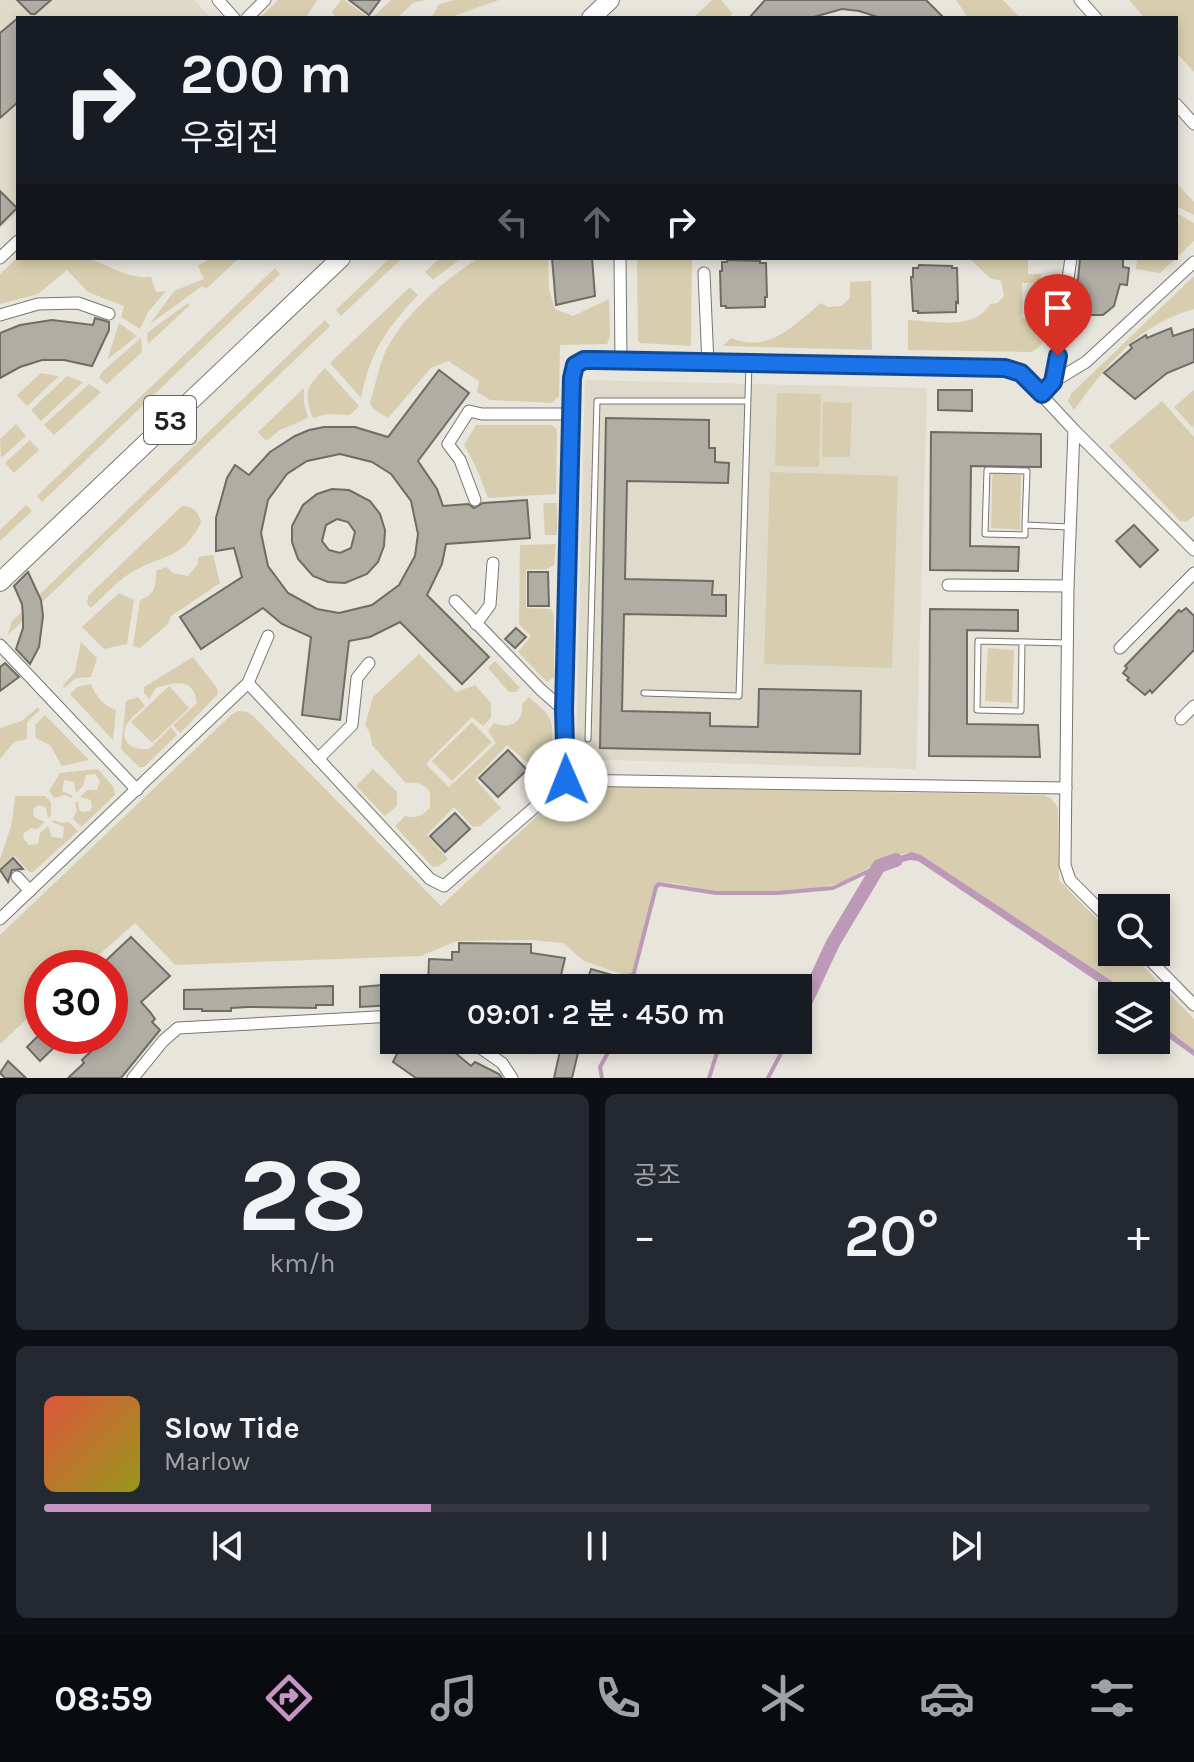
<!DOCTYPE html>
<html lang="ko">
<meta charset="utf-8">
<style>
:root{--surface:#171b24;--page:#242831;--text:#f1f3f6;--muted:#9ea1a6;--line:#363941;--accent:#c495c4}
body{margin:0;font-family:Karla,"Noto Sans KR",sans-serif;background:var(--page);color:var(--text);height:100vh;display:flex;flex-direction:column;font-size:30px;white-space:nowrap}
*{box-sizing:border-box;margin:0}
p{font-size:26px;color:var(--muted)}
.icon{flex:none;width:44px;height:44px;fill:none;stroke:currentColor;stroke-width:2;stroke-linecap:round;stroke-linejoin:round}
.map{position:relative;height:1078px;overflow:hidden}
.sheet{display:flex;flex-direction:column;gap:16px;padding:16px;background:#0d0f14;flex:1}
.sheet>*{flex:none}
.top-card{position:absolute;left:16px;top:16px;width:1162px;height:244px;border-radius:0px;box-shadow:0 4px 12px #0003;background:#171b24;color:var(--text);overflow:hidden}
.buttons{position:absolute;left:1098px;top:894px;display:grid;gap:16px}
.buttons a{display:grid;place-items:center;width:72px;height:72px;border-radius:0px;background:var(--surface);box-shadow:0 4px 12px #0003;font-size:40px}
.speed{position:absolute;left:24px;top:950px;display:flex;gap:16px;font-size:40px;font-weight:700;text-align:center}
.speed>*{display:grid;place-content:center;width:104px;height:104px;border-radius:50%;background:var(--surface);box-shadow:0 4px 12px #0003;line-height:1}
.speed .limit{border:12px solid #d22;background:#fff;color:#111}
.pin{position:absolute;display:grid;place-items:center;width:68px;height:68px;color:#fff;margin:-82px -34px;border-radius:50% 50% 50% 0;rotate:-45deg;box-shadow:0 0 8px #0007}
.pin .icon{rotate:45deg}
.me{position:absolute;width:88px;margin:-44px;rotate:359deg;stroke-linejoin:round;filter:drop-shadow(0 0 6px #0008)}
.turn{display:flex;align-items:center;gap:28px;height:168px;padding:0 32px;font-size:36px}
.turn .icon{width:104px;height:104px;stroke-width:2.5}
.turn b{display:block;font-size:56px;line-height:68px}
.lanes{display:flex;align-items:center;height:76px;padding:0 32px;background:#0003;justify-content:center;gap:40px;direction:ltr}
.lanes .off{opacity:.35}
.big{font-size:60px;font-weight:600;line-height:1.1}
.sheet .widget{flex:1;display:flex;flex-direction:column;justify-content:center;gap:12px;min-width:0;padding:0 28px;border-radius:12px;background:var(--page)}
.sheet .dial{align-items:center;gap:0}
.dial b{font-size:104px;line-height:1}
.song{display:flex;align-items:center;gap:24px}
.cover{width:96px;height:96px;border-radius:12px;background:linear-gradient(135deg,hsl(10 70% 55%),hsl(60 70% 35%))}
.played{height:8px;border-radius:4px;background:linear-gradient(90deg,var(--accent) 35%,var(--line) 35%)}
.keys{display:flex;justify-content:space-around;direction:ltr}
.heat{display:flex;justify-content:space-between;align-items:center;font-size:44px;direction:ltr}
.sheet .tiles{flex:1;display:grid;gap:16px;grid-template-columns:1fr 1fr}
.widget:last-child{grid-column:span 2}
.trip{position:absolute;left:380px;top:974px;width:432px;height:80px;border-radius:0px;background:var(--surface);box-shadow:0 4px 12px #0003;font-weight:600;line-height:80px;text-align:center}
.menu{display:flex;height:128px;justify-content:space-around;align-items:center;background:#090b0e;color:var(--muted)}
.menu .icon{width:56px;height:56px}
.menu .current{color:var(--accent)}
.menu b{font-size:36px;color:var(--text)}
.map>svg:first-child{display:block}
.built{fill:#dfdaca}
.green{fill:#d8ceaf}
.water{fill:#bd99b8}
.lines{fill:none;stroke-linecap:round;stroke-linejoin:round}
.stream{stroke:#bd99b8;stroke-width:4}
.canal{stroke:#bd99b8;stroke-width:14}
.building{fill:#b0ada5;stroke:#6f6c65;stroke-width:2;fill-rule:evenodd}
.lane-casing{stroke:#78766e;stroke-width:7}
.street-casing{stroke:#78766e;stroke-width:13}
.primary-casing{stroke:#78766e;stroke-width:20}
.lane{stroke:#fff;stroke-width:5}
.street{stroke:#fff;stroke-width:11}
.primary{stroke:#fff;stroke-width:18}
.route-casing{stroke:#114b97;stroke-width:20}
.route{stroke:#1a73e8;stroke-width:14}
.labels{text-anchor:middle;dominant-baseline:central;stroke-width:6;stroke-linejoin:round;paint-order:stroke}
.shield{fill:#fff;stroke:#646461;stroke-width:2}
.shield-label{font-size:28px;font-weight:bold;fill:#22211d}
</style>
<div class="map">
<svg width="1194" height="1078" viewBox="0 0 1194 1078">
<rect width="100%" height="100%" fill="#e7e5dc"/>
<g class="built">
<polygon points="0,0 194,0 211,18 18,18 18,212 0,229"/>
<polygon points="585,380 927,388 916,769 576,759"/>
</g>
<g class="green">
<polygon points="278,0 317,0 306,18 260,18"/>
<polygon points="341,0 344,0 369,18 336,18 332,12"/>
<polygon points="391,0 426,0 413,3 397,18 372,18"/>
<polygon points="454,0 499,0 448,18 431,18 439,4"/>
<polygon points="712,0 721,0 732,13 730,18 693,18"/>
<polygon points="956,0 1003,0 1020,18 968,18"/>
<polygon points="1129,0 1194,0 1194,72 1176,52 1176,18 1145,18"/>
<polygon points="1176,183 1194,202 1194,215 1176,206"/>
<polygon points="1176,213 1194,223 1194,241 1160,273 1136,269 1137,258 1176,258"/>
<path d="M18,257C38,259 62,255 83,258C108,262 122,279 151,277L156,292L166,291L148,312L140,329L121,317L124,306L88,292L67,270L38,294L0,304V274Z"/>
<polygon points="211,258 239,258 206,289 202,286 150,324 174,291 204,279 198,266"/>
<polygon points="390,258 402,258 341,316 336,310"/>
<polygon points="440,258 461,258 433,280 425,272"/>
<path d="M479,258H548L549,289L555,309L573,316L609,299L610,337L607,344L560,345L559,396L552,403L490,400L477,392L479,381L448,361L431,368L388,418L373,409L370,403C375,387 378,370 384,355C398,320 448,276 479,258Z"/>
<path d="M938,258H1039L1028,259V274H1041L1042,283H1022V318L1047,319C1046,333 1045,347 1031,352L908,350V320C934,321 975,331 990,304L997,303L1004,296L1001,281L990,278L970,259Z"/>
<polygon points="692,259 691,346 640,343 638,340 637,260"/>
<polygon points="275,268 280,274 42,502 37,496"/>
<path d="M1194,276V309C1137,325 1108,364 1074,410L1068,401L1071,394Z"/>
<path d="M871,281L872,350L723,346L731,338C770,354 793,325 821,303L828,307L841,306L850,298V282Z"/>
<path d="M410,287L418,295C386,329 370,352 361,398L330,363Z"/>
<polygon points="188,303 190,305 148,344 147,333"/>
<polygon points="325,320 330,326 8,635 12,621"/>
<polygon points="119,323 137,336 108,359 108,358"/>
<polygon points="141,338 142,352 107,384 99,378 102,372"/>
<path d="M325,368L359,406L350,415L327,414L313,418C303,393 307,386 325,368Z"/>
<polygon points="41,373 59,376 27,406 17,395"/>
<polygon points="67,376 83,382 41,421 31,410"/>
<polygon points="89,384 101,392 54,435 44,425"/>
<polygon points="304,388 304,403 308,418 280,430 266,441 258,432"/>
<polygon points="1194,390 1194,424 1193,428 1174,407"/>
<polygon points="777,393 821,394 819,467 775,466"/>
<polygon points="1162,401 1194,437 1194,516 1186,522 1180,521 1109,446"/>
<polygon points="823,402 852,403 850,457 822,457"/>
<polygon points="16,424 26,436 1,458 0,439"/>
<polygon points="476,425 551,425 557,429 556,494 488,498 476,467 464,445"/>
<polygon points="30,440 39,450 14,473 5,463"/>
<polygon points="770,472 898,476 892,668 764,664"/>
<polygon points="999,473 1021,475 1020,530 991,528 992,479 993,474"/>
<polygon points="543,503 557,503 557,535 545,535"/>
<polygon points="26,505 32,511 0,541 0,530"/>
<path d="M182,506C193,506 199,512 201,523C180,563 159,554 129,574C115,583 103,597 91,608L87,604L88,596Z"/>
<polygon points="556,544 554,565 547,569 526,570 526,608 551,609 554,615 554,677 547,682 518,652 531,636 519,624 520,545"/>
<path d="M213,555L220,583L171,616L168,624L140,648L133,646L140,600C155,595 156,586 156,571L166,567L173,573L188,576L198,564V557Z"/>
<polygon points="119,593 134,600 127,644 104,649 82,627"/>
<polygon points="81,642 97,658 91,677 76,678 64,688 63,685 75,672"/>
<polygon points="988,648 1014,650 1012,703 985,701"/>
<path d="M419,654L456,692L475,685L491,703V718L483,726L472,717L426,764L449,787L496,743L488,731L494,723C510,730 524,722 522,704L529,697C535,703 545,710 549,717C556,730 551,753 546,766L536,770L507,745L475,779L501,808L480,826L473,827L454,807L427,835L448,859L439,866L433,867L428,862L395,826L405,816C416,819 422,816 430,808V792C423,783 417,782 406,783L372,745L370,733L365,725L373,697Z"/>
<path d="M193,657L217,688L218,694L180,733L173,725L197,703C194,677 175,682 156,688L149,699L144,693V687Z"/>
<polygon points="495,661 520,688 516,692 509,692 488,668"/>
<path d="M91,684C96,697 103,705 116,710L113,740L70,694L77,687Z"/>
<polygon points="169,686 189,708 152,743 131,722"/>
<path d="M138,697L145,706C139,711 129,719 126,726C119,743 134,751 149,749L171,727L177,735L144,767H139L121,749L126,701Z"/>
<polygon points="38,707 40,710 27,722 27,739 14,742 0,759 0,728 22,721"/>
<path d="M238,711L247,712L253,716L441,906L569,786L1044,795L1051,798L1058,808L1059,880L1112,935V952H1129L1194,1019V1050L1156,1021V996H1130L1118,985L921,855C889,845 859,880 829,886C793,892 750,896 713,891C695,888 676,882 658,882L655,886L631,977L584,961L563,943L531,940L457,941L421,956L175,965L135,923L84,968H42V1005L0,1044V935L231,715Z"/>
<polygon points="45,715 89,760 62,766 50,745 36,738 35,725"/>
<polygon points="472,722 492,742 452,781 432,761"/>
<polygon points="98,769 114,788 115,795 81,827 73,818 77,811 75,802 78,802 79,809 82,812 90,811 92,807 91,800 80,797 87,790 97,790 100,781 95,774 86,775 83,786 76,793 74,782 64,780 62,791 73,796 71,798 65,795 54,798 49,791 60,773"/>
<polygon points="373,769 397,792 397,806 385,816 356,786"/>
<polygon points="15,796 45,796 51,802 51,816 48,818 46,808 39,805 33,809 34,817 45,822 37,829 31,828 24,833 23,838 29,845 38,844 40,833 48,826 52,837 63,838 64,827 52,822 54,820 61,823 69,822 78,831 33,872 29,872 14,855 0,868 0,859 12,823"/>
</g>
<g class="water">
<polygon points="912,852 921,855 1118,985 1130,996 1119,996 918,861 910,860 882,867 879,863"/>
<polygon points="1156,1021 1194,1050 1194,1056 1156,1029"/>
</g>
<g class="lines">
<g class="stream">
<polyline points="630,988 656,887 659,884 716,893 777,893 833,888 879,866"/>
<polyline points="798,1018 803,1007"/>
<polyline points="602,1078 600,1067 615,1040"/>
<polyline points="709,1078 721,1040"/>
<polyline points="768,1078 788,1040"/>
</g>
<g class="canal">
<polyline points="632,980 670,988"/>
<polyline points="798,1007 803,1007 833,943 879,866 896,860"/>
</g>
</g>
<g class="building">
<polygon points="17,0 51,0 35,14 31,14"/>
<polygon points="349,0 380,0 369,15"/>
<polygon points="765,0 926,0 944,18 881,18 859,11 842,9 810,18 749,18"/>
<polygon points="18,18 18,102 0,118 0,33"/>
<polygon points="0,191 17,208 0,225"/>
<polygon points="552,258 592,258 595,296 556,305"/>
<polygon points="1080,258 1123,258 1123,267 1129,268 1127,285 1120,284 1114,306 1103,315 1090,315 1079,308 1076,302"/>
<polygon points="727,260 760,261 760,263 766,263 767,297 765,297 765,307 726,308 726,306 721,306 720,271 722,271 722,262 727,262"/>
<polygon points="919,265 952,266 952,268 957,268 958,303 956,302 956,312 918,313 918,311 913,311 911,277 913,277 913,268 918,268"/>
<polygon points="95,318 109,322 109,330 92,366 64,360 42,360 20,367 0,378 0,333 20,325 52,320 93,325"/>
<polygon points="1171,328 1173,336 1194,329 1194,362 1167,373 1135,399 1104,373 1132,348 1130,345 1146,335 1147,338"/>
<path d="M439,370L469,393L418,461L437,489L443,506L468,504L474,508L483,503L527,500L530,538L446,544L442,564L427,595L489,657L462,684L400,622L370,637L349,641L340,720L302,715L311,637L282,624L263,608L201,649L180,617L242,577L234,548L216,551V518L227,478L235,465L249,475L270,452L295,436L309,430L324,427H355L388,437ZM340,454L372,462L391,474L411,501L418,534L415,556L399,585L372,605L339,613L317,609L288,593L268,566L261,533L268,500L287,474L307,461Z"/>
<polygon points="938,390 972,390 972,411 938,410"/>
<polygon points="606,418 709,420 709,448 715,448 715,462 729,463 728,483 627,481 625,579 713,581 712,595 726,595 726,616 624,614 622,711 710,713 710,726 758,727 759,689 861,691 860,754 600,748"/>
<polygon points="931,432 1041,434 1041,467 971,466 970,546 1019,547 1018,571 930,570"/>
<path d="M332,489L349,490L370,501L380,514L385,530L384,546L378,562L367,574L345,583L328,582L313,576L298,559L292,542V526L303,505L317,494ZM337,519L348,522L355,532L351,548L340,553L329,550L322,541L326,525Z"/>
<polygon points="1134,525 1158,550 1140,567 1116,541"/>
<polygon points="28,572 41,600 43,616 39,647 30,664 16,649 23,628 23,616 22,604 14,586"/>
<polygon points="528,572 548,572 549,606 528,606"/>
<polygon points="1186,608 1194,616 1194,650 1152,693 1150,690 1145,695 1127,680 1129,678 1123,673 1127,668 1125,666 1179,610 1181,612"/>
<polygon points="930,609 1018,610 1018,631 967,630 967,724 1038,725 1040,757 929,756"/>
<polygon points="516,628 526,637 515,648 505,639"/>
<polygon points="5,663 19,677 0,691 0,667"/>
<polygon points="508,750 527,770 498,797 479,778"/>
<polygon points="455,813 470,829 445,852 430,836"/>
<polygon points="13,858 23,869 12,870 8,882 0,870"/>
<polygon points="131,937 170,976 141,1002 150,1012 155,1019 152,1022 160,1030 121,1078 68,1078 84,1063 82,1060 107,1036 110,1036 116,1027 110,1020 110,1009 122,998 110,985 110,968 98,968"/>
<polygon points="459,943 531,944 531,953 565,958 558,988 428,988 429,959 452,960 452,952 459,952"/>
<polygon points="591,969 612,975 608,988 585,988"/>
<polygon points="394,984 394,1005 360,1007 360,987"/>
<polygon points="333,986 333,1005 316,1005 316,1008 248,1007 231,1008 231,1011 202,1011 202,1009 184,1009 184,990"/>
<polygon points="38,1036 66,1036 40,1061 27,1047"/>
<polygon points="404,1040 430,1040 453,1051 471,1066 475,1062 499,1074 502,1078 416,1078 393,1062"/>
<polygon points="500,1040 581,1040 572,1078 554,1078 560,1051 537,1045 535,1053 500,1044"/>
<polygon points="8,1061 26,1078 5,1078 0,1073"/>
</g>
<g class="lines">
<defs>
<g id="lane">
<polyline points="1025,525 1027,471 987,470 985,534 1025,535 1025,525 1069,527"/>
<polyline points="1022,642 1021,711 977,710 978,641 1067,643"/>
<polyline points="644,693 739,696 749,364"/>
<polyline points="588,739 597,401 747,401"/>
</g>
<g id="street">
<polyline points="218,0 234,18"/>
<polyline points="1080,0 1096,18"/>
<polyline points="247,18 265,0"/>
<polyline points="1176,104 1194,124"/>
<polyline points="0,258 18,241"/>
<polyline points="620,258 621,361"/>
<polyline points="704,273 708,364"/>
<polyline points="0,315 38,304 78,303 109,314"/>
<polyline points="1053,382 1086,362 1194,262"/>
<polyline points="1042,394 1053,382 1071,258"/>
<polyline points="1074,430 1194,550"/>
<polyline points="475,500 460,460 448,444 469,411 482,414 571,414"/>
<polyline points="948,585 1068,586"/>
<polyline points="455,601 541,690 564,710"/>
<polyline points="476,624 490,605 493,563"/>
<polyline points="0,645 137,790"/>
<polyline points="1120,648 1194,573"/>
<polyline points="248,683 268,636"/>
<polyline points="1181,719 1194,706"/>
<polyline points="318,759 352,725 357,678 369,663"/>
<polyline points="566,780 564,710 572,378 575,365 584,360 595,360 1005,368 1021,373 1074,430 1068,586 1065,865 1070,880 1112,922"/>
<polyline points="17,877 30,891"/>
<polyline points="0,919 248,683 430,879 444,886 566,780 1066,788"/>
<polyline points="1142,952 1194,1005"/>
<polyline points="469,1040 502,1063 512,1078"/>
<polyline points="133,1078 163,1041 178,1028 394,1016"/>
</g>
<g id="primary">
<polyline points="591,18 610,0"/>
<polyline points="0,582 341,258"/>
</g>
</defs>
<use href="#lane" class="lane-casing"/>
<use href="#street" class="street-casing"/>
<use href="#primary" class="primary-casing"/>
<use href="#lane" class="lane"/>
<use href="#street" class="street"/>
<use href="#primary" class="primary"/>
</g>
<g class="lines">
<defs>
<polyline id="route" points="566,780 564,710 572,378 575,365 584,360 595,360 1005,368 1021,373 1042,394 1053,382 1058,356"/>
</defs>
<use href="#route" class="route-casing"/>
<use href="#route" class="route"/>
</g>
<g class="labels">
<rect class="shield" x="144" y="396" width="52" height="48" rx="6"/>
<g class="shield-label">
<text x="170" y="420">53</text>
</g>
</g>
</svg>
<div class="buttons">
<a><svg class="icon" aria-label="search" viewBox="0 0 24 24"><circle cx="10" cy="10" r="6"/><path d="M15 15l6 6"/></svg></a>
<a><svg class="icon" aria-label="layers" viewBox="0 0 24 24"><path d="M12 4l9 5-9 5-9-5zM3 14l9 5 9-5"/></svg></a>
</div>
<div class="speed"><div class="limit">30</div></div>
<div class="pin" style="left:1058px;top:356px;background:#d93025"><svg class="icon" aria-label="arrive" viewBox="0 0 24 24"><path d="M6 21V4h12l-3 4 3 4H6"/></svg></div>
<svg class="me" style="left:566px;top:780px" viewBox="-20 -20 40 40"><circle r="19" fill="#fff"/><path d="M0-13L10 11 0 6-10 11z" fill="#1a73e8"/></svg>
<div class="trip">09:01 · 2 분 · 450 m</div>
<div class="top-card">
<div class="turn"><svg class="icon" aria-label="right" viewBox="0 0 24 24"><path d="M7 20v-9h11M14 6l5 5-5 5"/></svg><div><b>200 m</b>우회전</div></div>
<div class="lanes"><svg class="icon off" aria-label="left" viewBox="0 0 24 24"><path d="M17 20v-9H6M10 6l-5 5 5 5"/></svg><svg class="icon off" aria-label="ahead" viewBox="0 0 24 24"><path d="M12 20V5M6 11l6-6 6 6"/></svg><svg class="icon" aria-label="right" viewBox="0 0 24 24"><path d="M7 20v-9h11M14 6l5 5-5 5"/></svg></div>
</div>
</div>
<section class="sheet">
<div class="tiles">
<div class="widget dial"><b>28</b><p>km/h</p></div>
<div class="widget"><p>공조</p>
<div class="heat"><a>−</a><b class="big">20°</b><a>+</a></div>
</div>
<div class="widget">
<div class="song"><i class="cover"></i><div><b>Slow Tide</b><p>Marlow</p></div></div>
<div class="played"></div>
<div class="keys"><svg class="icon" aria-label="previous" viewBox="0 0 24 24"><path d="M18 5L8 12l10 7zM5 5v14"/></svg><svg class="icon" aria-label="pause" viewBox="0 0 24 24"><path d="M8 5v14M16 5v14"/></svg><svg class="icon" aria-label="next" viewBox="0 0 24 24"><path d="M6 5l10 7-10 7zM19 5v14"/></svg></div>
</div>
</div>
</section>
<nav class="menu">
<b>08:59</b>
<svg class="icon current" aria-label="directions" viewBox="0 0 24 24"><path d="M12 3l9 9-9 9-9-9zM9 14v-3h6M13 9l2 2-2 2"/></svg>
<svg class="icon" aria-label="music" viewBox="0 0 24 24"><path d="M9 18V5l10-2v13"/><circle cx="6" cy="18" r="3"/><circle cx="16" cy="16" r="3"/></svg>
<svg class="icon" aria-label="phone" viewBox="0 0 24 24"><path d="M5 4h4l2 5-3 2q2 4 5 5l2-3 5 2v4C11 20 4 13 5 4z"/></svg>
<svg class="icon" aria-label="climate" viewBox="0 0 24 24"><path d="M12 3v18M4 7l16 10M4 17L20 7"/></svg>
<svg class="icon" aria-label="car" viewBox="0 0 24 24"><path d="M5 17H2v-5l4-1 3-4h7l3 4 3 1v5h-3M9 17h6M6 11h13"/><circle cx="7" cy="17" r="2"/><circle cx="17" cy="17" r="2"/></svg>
<svg class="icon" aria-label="filters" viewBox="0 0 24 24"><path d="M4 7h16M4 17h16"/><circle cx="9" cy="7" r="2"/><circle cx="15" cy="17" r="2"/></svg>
</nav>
